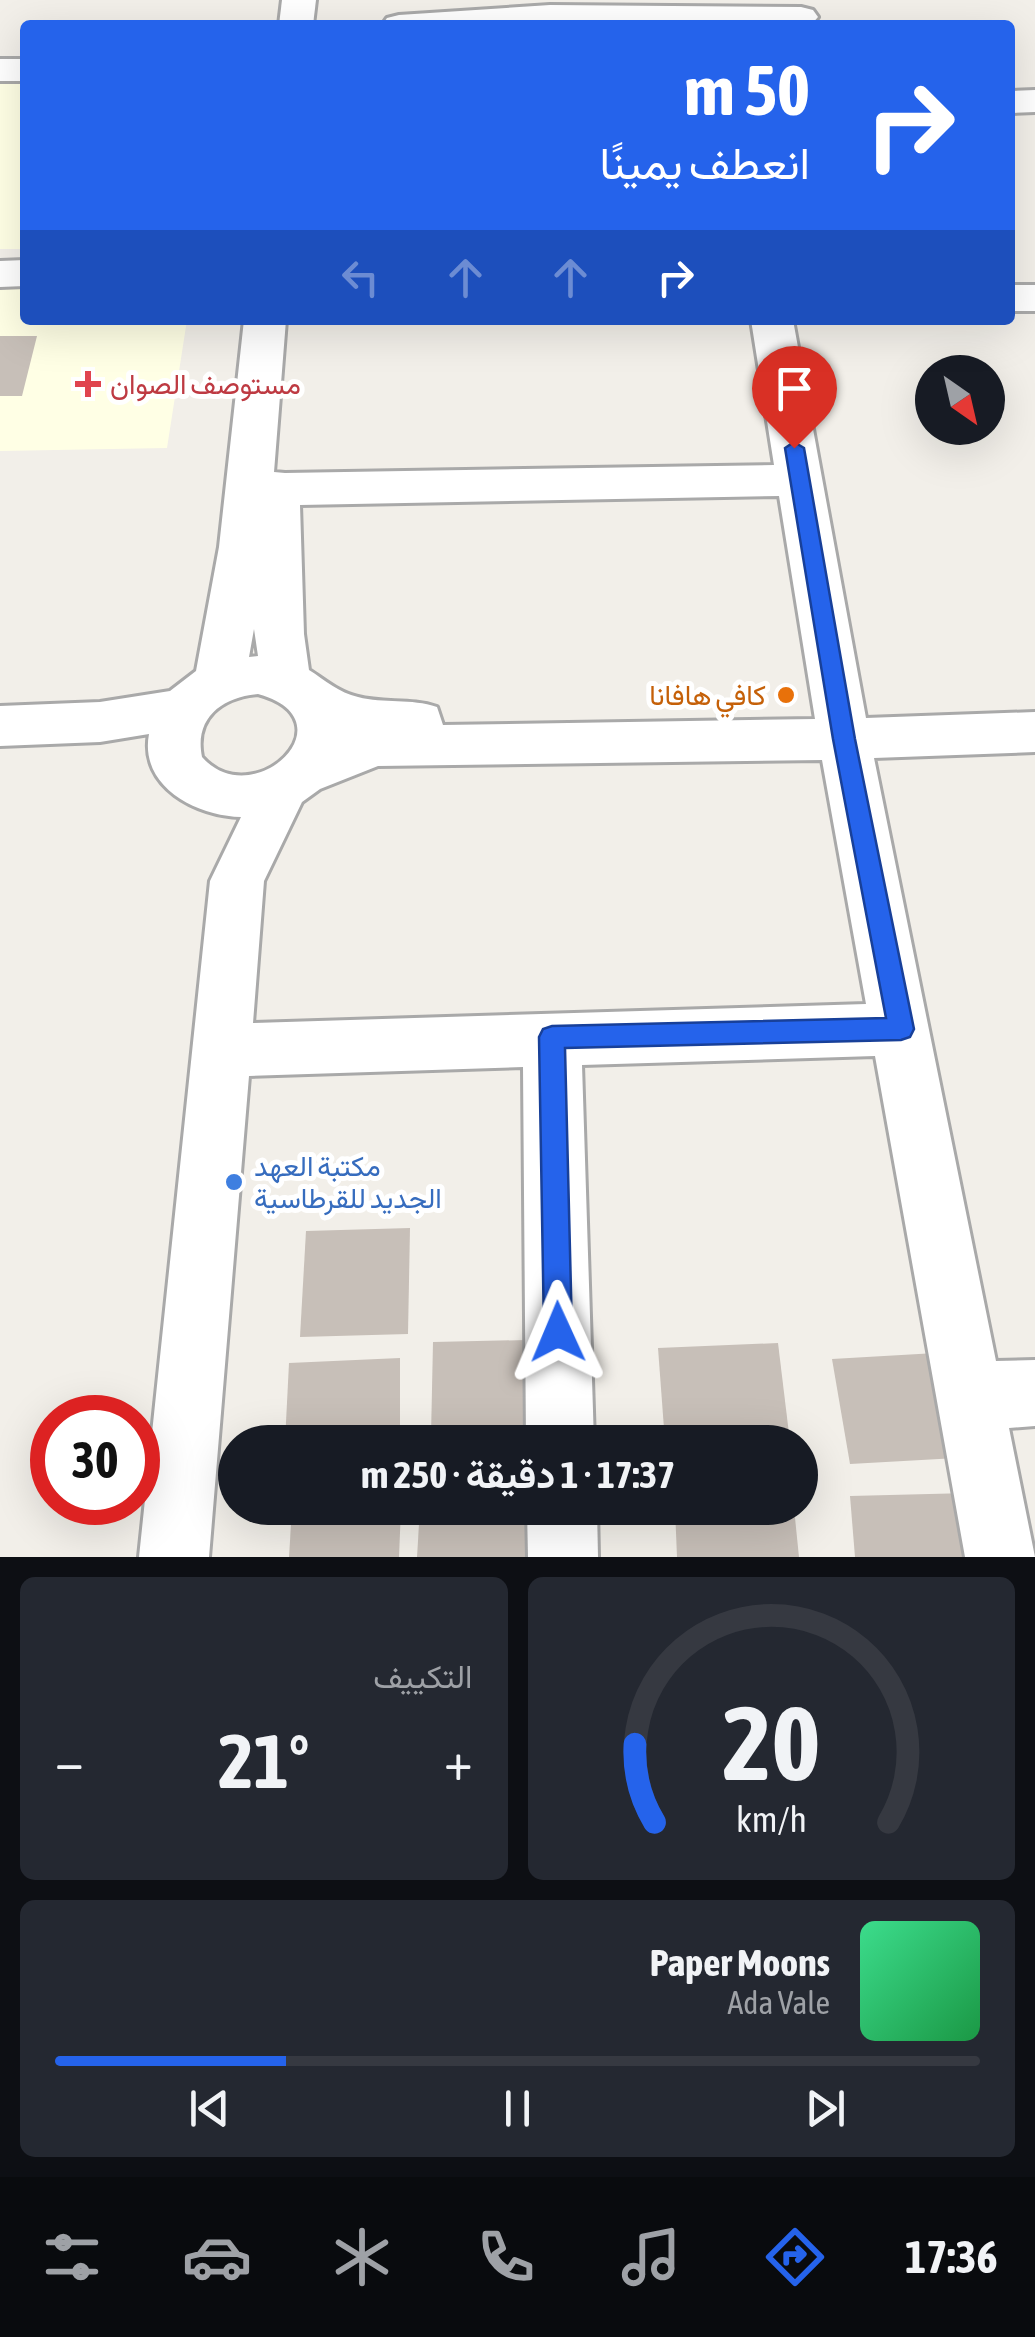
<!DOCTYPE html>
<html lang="ar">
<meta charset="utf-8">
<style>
:root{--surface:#171b24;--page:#242831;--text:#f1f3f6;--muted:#9ea1a6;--line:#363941;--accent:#2563eb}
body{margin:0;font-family:"Asap Condensed",Vazirmatn,sans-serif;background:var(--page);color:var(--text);direction:rtl;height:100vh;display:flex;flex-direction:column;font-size:38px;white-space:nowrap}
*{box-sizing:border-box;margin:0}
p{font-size:32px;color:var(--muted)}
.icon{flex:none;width:55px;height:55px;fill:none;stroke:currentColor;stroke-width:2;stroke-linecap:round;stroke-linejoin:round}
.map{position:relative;height:1557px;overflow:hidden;direction:ltr}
.panel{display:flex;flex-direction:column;gap:20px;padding:20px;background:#0d0f14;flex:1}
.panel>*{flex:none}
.guide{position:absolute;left:20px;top:20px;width:995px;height:305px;border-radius:10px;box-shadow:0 10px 40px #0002;direction:rtl;background:#2563eb;color:#fff;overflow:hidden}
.needle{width:65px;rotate:146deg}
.buttons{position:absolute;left:915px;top:355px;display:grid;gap:20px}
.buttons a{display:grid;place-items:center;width:90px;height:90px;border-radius:50%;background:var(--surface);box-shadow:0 10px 40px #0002;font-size:50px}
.speed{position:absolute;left:30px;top:1395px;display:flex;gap:20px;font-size:50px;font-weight:700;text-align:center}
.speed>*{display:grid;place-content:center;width:130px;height:130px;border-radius:50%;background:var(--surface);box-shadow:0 10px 40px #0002;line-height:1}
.speed .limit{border:15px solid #d22;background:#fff;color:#111}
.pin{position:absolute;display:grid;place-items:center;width:85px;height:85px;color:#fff;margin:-102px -42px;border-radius:50% 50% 50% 0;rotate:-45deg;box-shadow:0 0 10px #0007}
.pin .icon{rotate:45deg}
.me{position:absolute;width:110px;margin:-55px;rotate:359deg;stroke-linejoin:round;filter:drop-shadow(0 0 8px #0008)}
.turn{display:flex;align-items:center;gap:35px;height:210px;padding:0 40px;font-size:45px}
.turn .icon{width:130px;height:130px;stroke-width:2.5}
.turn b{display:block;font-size:70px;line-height:85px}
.lanes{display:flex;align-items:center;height:95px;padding:0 40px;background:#0003;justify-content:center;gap:50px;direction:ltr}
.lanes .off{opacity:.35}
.big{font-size:75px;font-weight:700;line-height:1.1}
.panel .tile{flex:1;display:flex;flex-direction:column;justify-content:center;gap:15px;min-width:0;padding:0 35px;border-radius:15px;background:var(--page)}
.panel .dial{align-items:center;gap:0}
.dial svg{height:260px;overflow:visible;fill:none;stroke:var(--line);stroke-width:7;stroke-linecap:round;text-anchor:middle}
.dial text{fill:var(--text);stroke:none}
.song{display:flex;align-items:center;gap:30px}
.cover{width:120px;height:120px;border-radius:15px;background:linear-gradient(135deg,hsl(150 70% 55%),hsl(140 70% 35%))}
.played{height:10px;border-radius:5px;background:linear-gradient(90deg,var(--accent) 25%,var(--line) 25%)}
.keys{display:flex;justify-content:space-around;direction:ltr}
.heat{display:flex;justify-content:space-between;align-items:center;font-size:55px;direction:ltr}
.panel .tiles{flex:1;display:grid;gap:20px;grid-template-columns:1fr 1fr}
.tile:last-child{grid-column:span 2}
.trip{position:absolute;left:218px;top:1425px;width:600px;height:100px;border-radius:50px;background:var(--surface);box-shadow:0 10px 40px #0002;font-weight:700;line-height:100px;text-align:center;direction:rtl}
.menu{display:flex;height:160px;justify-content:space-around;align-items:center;background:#090b0e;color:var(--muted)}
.menu .icon{width:70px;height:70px}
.menu .current{color:var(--accent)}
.menu b{font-size:45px;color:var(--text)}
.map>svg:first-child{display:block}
.education{fill:#ffffe5}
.building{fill:#c7bfb8}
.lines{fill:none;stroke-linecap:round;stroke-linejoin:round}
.minor-casing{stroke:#a9a9a9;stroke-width:6}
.minor{fill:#fff;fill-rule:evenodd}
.route{fill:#2563eb;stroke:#184099;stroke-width:2.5}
.health-dot{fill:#e0444e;stroke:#fff;stroke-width:4}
.food-dot{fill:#e8710a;stroke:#fff;stroke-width:4}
.shop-dot{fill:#3f7fe0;stroke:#fff;stroke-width:4}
.labels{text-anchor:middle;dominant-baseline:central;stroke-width:10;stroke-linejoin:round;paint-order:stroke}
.health-label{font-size:28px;fill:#be3a42;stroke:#fff;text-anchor:start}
.food-label{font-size:28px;fill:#c56008;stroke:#fff;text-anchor:end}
.shop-label{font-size:28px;fill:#366cbe;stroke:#fff;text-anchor:start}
</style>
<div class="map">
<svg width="1035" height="1557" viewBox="0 0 1035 1557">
<rect width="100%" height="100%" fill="#f2efe9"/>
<g class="education">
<rect x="0" y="80" width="25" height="169"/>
<polygon points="25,284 25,320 187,320 167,448 0,451 0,285"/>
</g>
<g class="building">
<polygon points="0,336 37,336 22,396 0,396"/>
<polygon points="410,1228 408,1334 300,1337 306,1231"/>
<polygon points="527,1340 529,1433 431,1436 433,1342"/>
<polygon points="778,1343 790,1442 665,1442 658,1348"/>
<polygon points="936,1353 957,1458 850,1464 832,1359"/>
<polygon points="400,1358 400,1442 285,1442 289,1363"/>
<polygon points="969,1493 980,1557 855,1557 850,1496"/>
<polygon points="292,1508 401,1508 399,1557 289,1557"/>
<polygon points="420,1508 535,1508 534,1557 417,1557"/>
<polygon points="675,1508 794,1508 799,1557 677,1557"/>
</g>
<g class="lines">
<defs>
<g id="minor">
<polygon points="282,0 316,0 313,25 279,25"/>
<polygon points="550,5 801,7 813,10 818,17 811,25 382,25 387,18 399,15"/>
<rect x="0" y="59" width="25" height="22"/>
<polygon points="1035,90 1035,112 1010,113 1010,91"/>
<polygon points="25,260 25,286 0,287 0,261"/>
<rect x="1010" y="285" width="25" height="26"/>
<path d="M244,320H286L274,472L285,473L774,465L751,320H793L866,718L1035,712V752L874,758L996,1361L1035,1360V1426L1009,1428L1035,1557H965L875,1056L582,1065L594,1442H526L523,1067L249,1076L209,1557H139L210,881L241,817C197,816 139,787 149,734L100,742L0,746V706L100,702L170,691L196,671L219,547ZM779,496L815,719L443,725L437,707C411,698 384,704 358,697C339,693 325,680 309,670L304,634L300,505ZM254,629L258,656L249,657ZM258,694C353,720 253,815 202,757C194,718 222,697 258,694ZM822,760L866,1004L253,1023L264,881L302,802L320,789L378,766Z"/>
<polygon points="527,1508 597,1508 598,1557 528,1557"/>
</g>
</defs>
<use href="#minor" class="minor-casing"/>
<use href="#minor" class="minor"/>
</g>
<polygon class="route" points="794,442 804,448 855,739 914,1029 910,1037 901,1040 565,1048 572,1332 568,1342 558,1346 548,1342 544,1332 539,1037 543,1029 552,1026 886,1018 833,739 785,448"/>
<path class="health-dot" d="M83 369h10v10h10v10h-10v10h-10v-10h-10v-10h10z"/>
<circle class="food-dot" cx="786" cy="695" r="10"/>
<circle class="shop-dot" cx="234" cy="1182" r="10"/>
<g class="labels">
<g class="health-label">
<text x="110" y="384">مستوصف الصوان</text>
</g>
<g class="food-label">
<text x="766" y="695">كافي هافانا</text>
</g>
<g class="shop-label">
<text x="254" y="1166">مكتبة العهد<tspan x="254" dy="32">الجديد للقرطاسية</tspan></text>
</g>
</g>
</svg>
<div class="buttons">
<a><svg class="needle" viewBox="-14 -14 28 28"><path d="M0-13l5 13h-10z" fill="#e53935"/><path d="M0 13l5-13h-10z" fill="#9ea1a6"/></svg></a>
</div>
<div class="speed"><div class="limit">30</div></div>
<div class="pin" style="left:794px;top:448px;background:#d93025"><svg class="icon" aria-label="arrive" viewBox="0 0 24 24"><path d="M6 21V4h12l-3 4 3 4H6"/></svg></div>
<svg class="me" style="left:558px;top:1332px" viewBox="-20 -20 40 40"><path d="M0-17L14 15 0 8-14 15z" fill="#2563eb" stroke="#fff" stroke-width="4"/></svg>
<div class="trip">17:37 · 1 دقيقة · 250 m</div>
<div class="guide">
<div class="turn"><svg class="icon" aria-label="right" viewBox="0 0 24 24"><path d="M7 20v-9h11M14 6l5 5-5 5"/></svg><div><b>50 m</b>انعطف يمينًا</div></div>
<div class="lanes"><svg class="icon off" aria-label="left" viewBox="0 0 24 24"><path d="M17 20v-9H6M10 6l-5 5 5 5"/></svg><svg class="icon off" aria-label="ahead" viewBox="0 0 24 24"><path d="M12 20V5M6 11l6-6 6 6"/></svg><svg class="icon off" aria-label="ahead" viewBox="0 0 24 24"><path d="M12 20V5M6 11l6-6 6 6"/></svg><svg class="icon" aria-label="right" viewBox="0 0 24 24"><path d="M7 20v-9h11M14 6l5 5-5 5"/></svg></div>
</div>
</div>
<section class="panel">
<div class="tiles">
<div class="tile dial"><svg viewBox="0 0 100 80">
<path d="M14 69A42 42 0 1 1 86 69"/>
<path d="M14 69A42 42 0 0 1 8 45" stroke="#2563eb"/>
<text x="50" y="56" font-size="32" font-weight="700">20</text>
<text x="50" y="72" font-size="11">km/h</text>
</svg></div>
<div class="tile"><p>التكييف</p>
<div class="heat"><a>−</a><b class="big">21°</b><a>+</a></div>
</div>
<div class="tile">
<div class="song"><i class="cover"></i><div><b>Paper Moons</b><p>Ada Vale</p></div></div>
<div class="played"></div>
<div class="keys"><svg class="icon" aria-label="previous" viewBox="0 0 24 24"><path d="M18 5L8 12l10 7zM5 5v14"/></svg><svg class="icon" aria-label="pause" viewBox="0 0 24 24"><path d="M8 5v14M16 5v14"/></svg><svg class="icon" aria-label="next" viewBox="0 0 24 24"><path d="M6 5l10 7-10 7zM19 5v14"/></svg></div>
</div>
</div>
</section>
<nav class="menu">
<b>17:36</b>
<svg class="icon current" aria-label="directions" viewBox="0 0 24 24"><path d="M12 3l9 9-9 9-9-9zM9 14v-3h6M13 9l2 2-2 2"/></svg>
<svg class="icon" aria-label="music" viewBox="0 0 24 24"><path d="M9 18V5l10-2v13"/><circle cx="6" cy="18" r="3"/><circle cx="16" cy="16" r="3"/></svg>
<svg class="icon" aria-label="phone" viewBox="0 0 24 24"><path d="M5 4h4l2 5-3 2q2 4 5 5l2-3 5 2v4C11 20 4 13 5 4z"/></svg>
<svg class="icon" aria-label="climate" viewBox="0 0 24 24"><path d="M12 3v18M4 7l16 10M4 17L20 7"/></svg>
<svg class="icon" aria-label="car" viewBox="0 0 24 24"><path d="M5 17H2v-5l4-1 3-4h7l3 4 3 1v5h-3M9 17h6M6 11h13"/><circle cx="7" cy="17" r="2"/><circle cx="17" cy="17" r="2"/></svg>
<svg class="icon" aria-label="filters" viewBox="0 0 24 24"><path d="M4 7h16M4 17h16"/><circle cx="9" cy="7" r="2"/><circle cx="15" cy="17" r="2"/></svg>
</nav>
